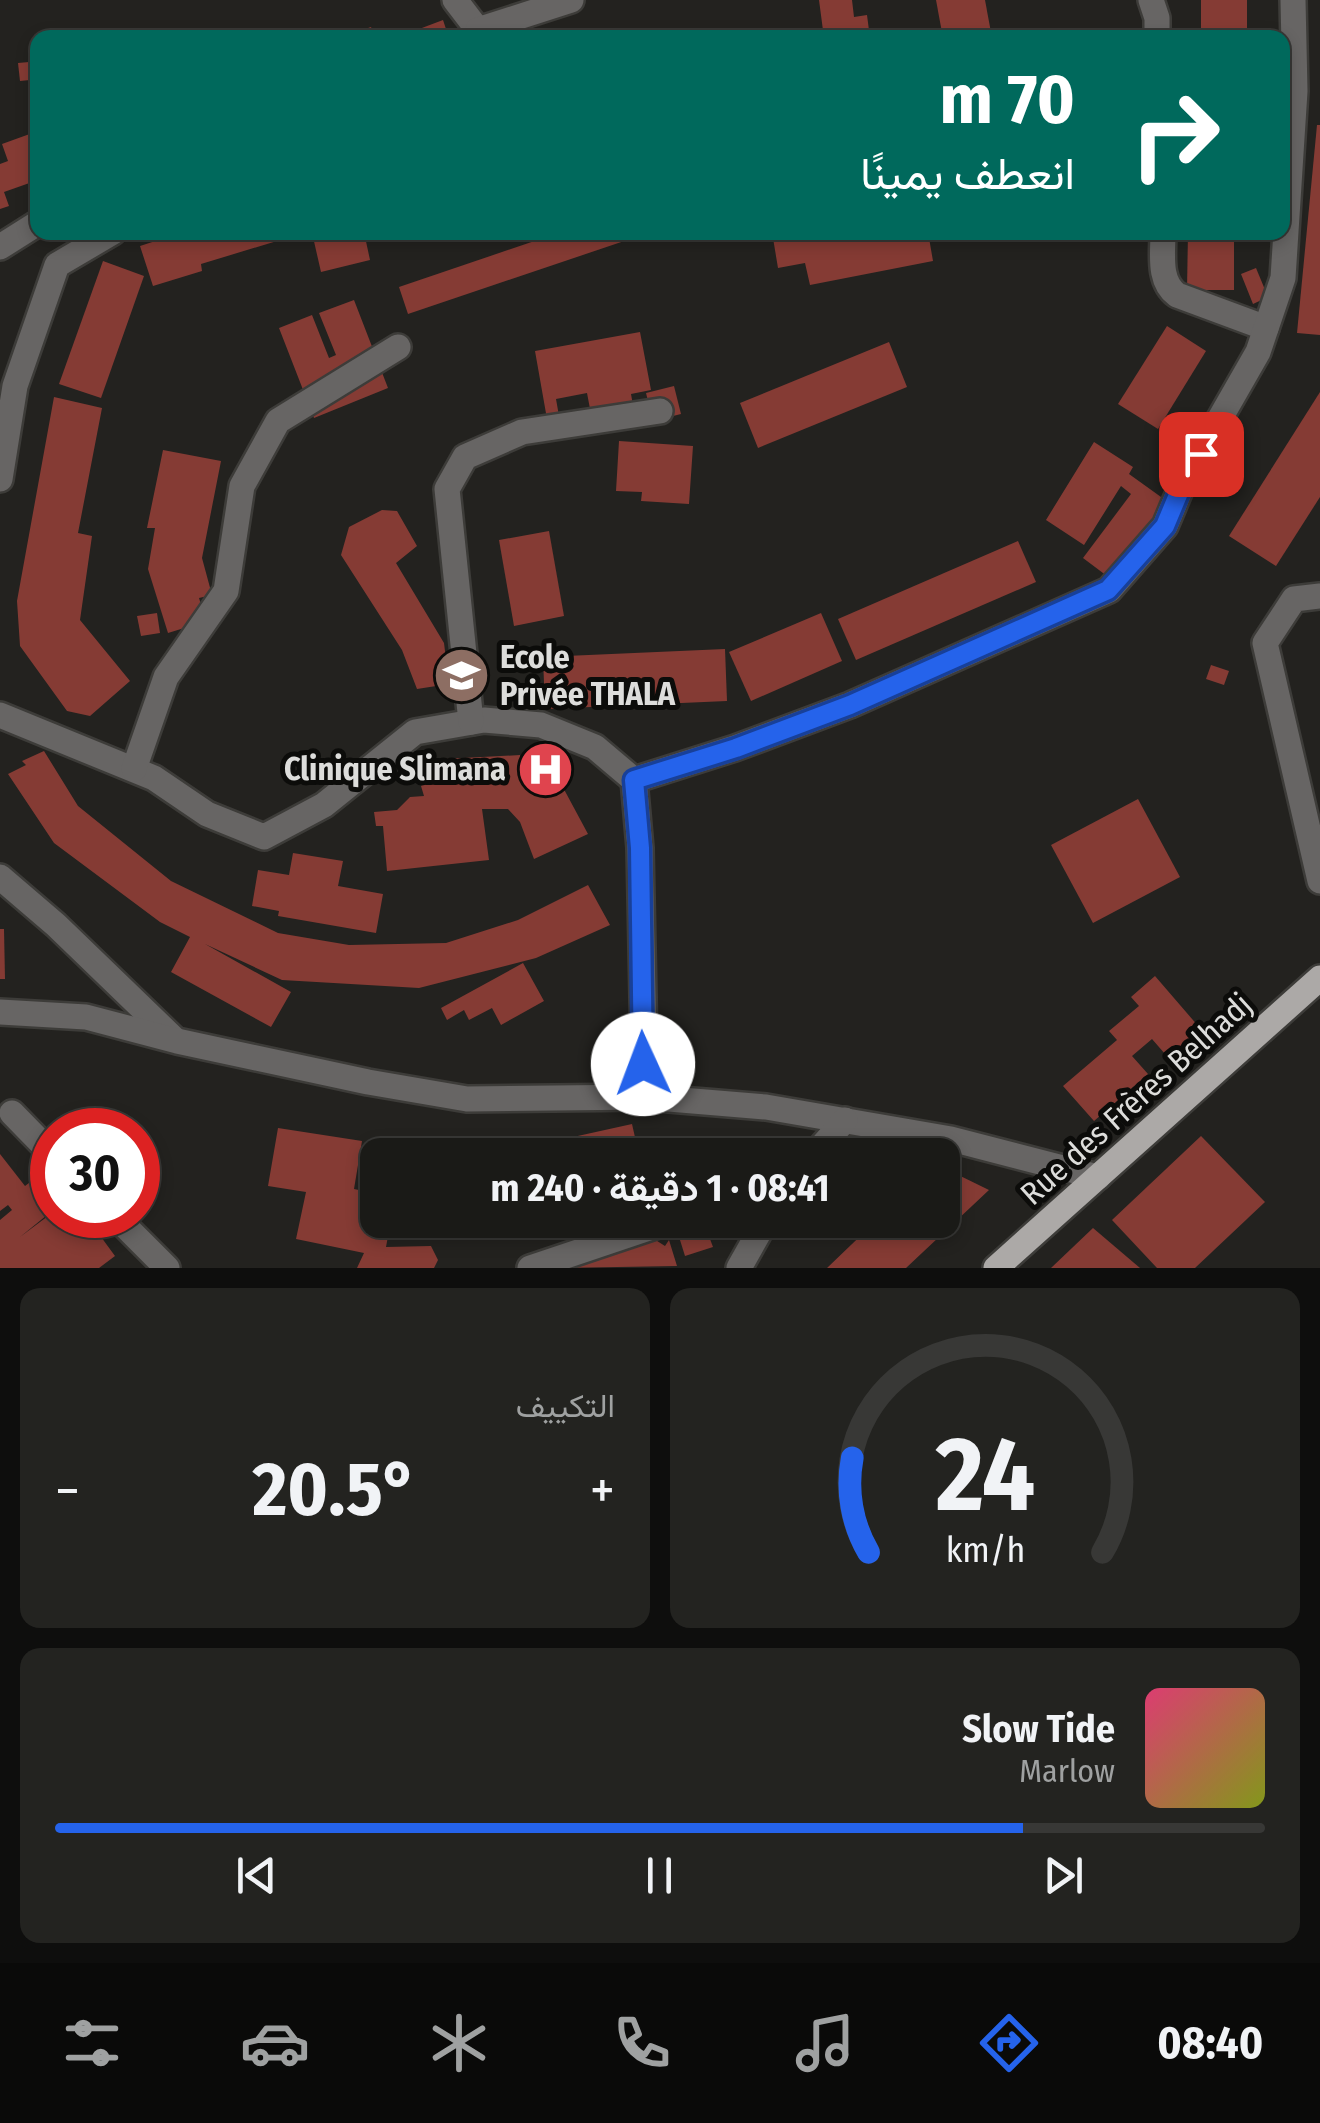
<!DOCTYPE html>
<html lang="ar">
<meta charset="utf-8">
<style>
:root{--surface:#1a1a17;--page:#232320;--text:#f1f3f6;--muted:#9fa1a1;--line:#383836;--accent:#2563eb}
body{margin:0;font-family:"Fira Sans Condensed",Vazirmatn,sans-serif;background:var(--page);color:var(--text);direction:rtl;height:100vh;display:flex;flex-direction:column;font-size:38px;white-space:nowrap}
*{box-sizing:border-box;margin:0}
p{font-size:32px;color:var(--muted)}
.icon{flex:none;width:55px;height:55px;fill:none;stroke:currentColor;stroke-width:2;stroke-linecap:round;stroke-linejoin:round}
.map{position:relative;height:1268px;overflow:hidden;direction:ltr}
.sheet{display:flex;flex-direction:column;gap:20px;padding:20px;background:#0e0e0d;flex:1}
.sheet>*{flex:none}
.guide{position:absolute;left:30px;top:30px;width:1260px;height:210px;border-radius:20px;box-shadow:0 5px 15px #0003,0 0 0 2px var(--line);direction:rtl;background:#00695c;color:#fff;overflow:hidden}
.speed{position:absolute;left:30px;top:1108px;display:flex;gap:20px;font-size:50px;font-weight:700;text-align:center}
.speed>*{display:grid;place-content:center;width:130px;height:130px;border-radius:50%;background:var(--surface);box-shadow:0 5px 15px #0003,0 0 0 2px var(--line);line-height:1}
.speed .limit{border:15px solid #d22;background:#fff;color:#111}
.pin{position:absolute;display:grid;place-items:center;width:85px;height:85px;color:#fff;margin:-42px;border-radius:20px;box-shadow:0 5px 15px #0006}
.me{position:absolute;width:110px;margin:-55px;rotate:358deg;stroke-linejoin:round;filter:drop-shadow(0 0 8px #0008)}
.turn{display:flex;align-items:center;gap:35px;height:210px;padding:0 50px;font-size:45px}
.turn .icon{width:130px;height:130px;stroke-width:2.5}
.turn b{display:block;font-size:70px;line-height:85px}
.big{font-size:75px;font-weight:700;line-height:1.1}
.sheet .widget{flex:1;display:flex;flex-direction:column;justify-content:center;gap:15px;min-width:0;padding:0 35px;border-radius:20px;background:var(--page)}
.sheet .dial{align-items:center;gap:0}
.dial svg{height:260px;overflow:visible;fill:none;stroke:var(--line);stroke-width:7;stroke-linecap:round;text-anchor:middle}
.dial text{fill:var(--text);stroke:none}
.song{display:flex;align-items:center;gap:30px}
.cover{width:120px;height:120px;border-radius:15px;background:linear-gradient(135deg,hsl(340 70% 55%),hsl(70 70% 35%))}
.played{height:10px;border-radius:5px;background:linear-gradient(90deg,var(--accent) 80%,var(--line) 80%)}
.keys{display:flex;justify-content:space-around;direction:ltr}
.heat{display:flex;justify-content:space-between;align-items:center;font-size:55px;direction:ltr}
.sheet .tiles{flex:1;display:grid;gap:20px;grid-template-columns:1fr 1fr}
.widget:last-child{grid-column:span 2}
.trip{position:absolute;left:360px;top:1138px;width:600px;height:100px;border-radius:20px;background:var(--surface);box-shadow:0 5px 15px #0003,0 0 0 2px var(--line);font-weight:700;line-height:100px;text-align:center;direction:rtl}
.tab-bar{display:flex;height:160px;justify-content:space-around;align-items:center;background:#0a0a09;color:var(--muted)}
.tab-bar .icon{width:70px;height:70px}
.tab-bar .on{color:var(--accent)}
.tab-bar b{font-size:45px;color:var(--text)}
.map>svg:first-child{display:block}
.building{fill:#853b34}
.lines{fill:none;stroke-linecap:round;stroke-linejoin:round}
.minor-casing{stroke:#3d3c39;stroke-width:30}
.major-casing{stroke:#3d3c39;stroke-width:30}
.minor{stroke:#676564;stroke-width:25}
.major{stroke:#aca9a7;stroke-width:25}
.route-casing{stroke:#184099;stroke-width:25}
.route{stroke:#2563eb;stroke-width:18}
.labels{text-anchor:middle;dominant-baseline:central;stroke-width:10;stroke-linejoin:round;paint-order:stroke}
.poi-label{font-size:32px;font-weight:bold;fill:#dddddb;stroke:#0c0c0a;text-anchor:start}
.street-label{font-size:32px;fill:#dddddb;stroke:#0c0c0a}
</style>
<div class="map">
<svg width="1320" height="1268" viewBox="0 0 1320 1268">
<rect width="100%" height="100%" fill="#23221f"/>
<g class="building">
<polygon points="819,0 852,0 854,17 867,15 870,38 824,38"/>
<polygon points="936,0 985,0 992,38 943,38"/>
<rect x="1201" y="0" width="46" height="30"/>
<polygon points="443,20 449,38 398,38 398,37"/>
<polygon points="371,27 375,38 342,38 342,37"/>
<polygon points="29,62 30,80 20,81 18,63"/>
<polygon points="1317,125 1320,125 1320,335 1297,333"/>
<polygon points="38,131 38,180 4,192 9,206 0,209 0,164 8,161 2,144"/>
<polygon points="183,232 364,232 370,260 321,272 313,237 302,241 300,234 201,264 202,271 153,286 140,246"/>
<polygon points="561,232 648,233 408,314 399,287"/>
<polygon points="772,232 928,232 933,261 810,285 805,263 778,268"/>
<polygon points="1188,232 1234,232 1234,290 1187,290"/>
<polygon points="103,261 144,276 101,398 59,384"/>
<polygon points="1256,268 1268,297 1253,304 1241,274"/>
<polygon points="354,300 388,388 314,418 279,328 312,315 329,358 336,355 319,313"/>
<polygon points="1167,326 1206,351 1158,429 1118,404"/>
<polygon points="640,332 651,390 631,394 636,422 594,430 587,393 556,399 559,416 547,419 535,351"/>
<polygon points="889,342 907,387 758,448 740,403"/>
<polygon points="674,386 681,414 653,421 646,393"/>
<polygon points="1320,392 1320,497 1276,566 1229,536"/>
<polygon points="54,397 102,408 78,533 92,536 80,620 130,681 90,716 67,711 20,646 17,601"/>
<polygon points="619,441 693,446 689,504 641,501 642,492 616,491"/>
<polygon points="1094,442 1133,467 1129,474 1168,502 1111,579 1083,558 1131,494 1121,486 1084,545 1046,520"/>
<polygon points="163,450 221,461 202,558 212,595 199,598 204,614 194,625 168,633 148,569 155,528 147,528"/>
<polygon points="382,510 397,511 417,546 396,563 444,643 449,684 417,689 402,650 341,555 349,527"/>
<polygon points="549,531 564,616 514,626 499,540"/>
<polygon points="1018,541 1036,582 856,660 838,619"/>
<polygon points="157,613 160,633 141,636 137,616"/>
<polygon points="821,613 842,661 751,701 729,652"/>
<polygon points="725,649 727,701 545,709 543,657"/>
<polygon points="1211,665 1229,671 1224,685 1206,679"/>
<polygon points="44,751 78,806 171,881 278,933 349,945 446,943 518,920 588,885 610,925 536,958 419,988 282,980 205,944 291,992 271,1027 171,972 190,937 160,922 54,843 8,774 26,765 22,761"/>
<polygon points="520,755 521,767 559,780 588,834 534,859 520,822 508,809 482,809 489,860 387,871 383,826 376,826 374,812 397,810 410,797 424,796 421,786 439,768 446,769 444,759"/>
<polygon points="1138,799 1180,877 1093,923 1051,845"/>
<polygon points="293,853 343,861 338,886 383,894 376,933 278,916 279,911 252,906 258,870 289,875"/>
<polygon points="0,929 4,929 5,979 0,979"/>
<polygon points="523,963 544,1001 501,1025 492,1008 469,1020 464,1010 447,1020 441,1008"/>
<polygon points="1155,976 1205,1034 1172,1062 1152,1039 1132,1056 1148,1074 1094,1121 1063,1086 1117,1040 1109,1031 1139,1006 1131,997"/>
<polygon points="632,1124 639,1155 548,1155 546,1143"/>
<polygon points="278,1128 362,1141 354,1189 378,1194 378,1220 391,1220 386,1247 431,1246 438,1260 434,1268 357,1268 364,1253 296,1239 306,1192 268,1186"/>
<polygon points="1201,1136 1265,1202 1195,1268 1157,1268 1112,1220"/>
<polygon points="0,1154 25,1186 51,1166 52,1168 52,1211 20,1237 52,1213 85,1215 115,1256 99,1268 0,1268 0,1220 12,1210 8,1205 0,1211"/>
<polygon points="942,1167 989,1190 906,1268 827,1268 877,1220 942,1220"/>
<polygon points="1093,1228 1140,1268 1051,1268"/>
<polygon points="707,1231 713,1247 685,1256 680,1240"/>
<polygon points="654,1239 665,1246 669,1240 677,1266 559,1268"/>
</g>
<g class="lines">
<defs>
<g id="minor">
<polyline points="455,0 478,30 480,38"/>
<polyline points="1151,0 1157,18 1157,38"/>
<polyline points="478,30 571,0"/>
<path d="M1163,232C1163,254 1158,281 1177,295L1266,328"/>
<polyline points="0,247 38,223"/>
<polyline points="0,479 15,386 57,265 113,232"/>
<polyline points="1320,596 1294,599 1265,643 1320,881"/>
<polyline points="0,715 154,778 207,814 264,837 324,805 415,732 484,720 541,725 595,747 634,780"/>
<polyline points="471,722 447,489 465,457 522,432 660,411"/>
<polyline points="134,769 166,677 226,591 242,486 278,421 398,347"/>
<polyline points="0,877 56,925 173,1038"/>
<polyline points="0,1012 86,1017 177,1041 368,1082 467,1099 645,1097 766,1107 951,1139 1098,1177"/>
<polyline points="645,1097 640,848 634,780 735,748 850,705 1109,590 1165,526 1183,483 1258,352 1283,278 1295,91 1293,0"/>
<polyline points="12,1113 52,1154"/>
<polyline points="814,1155 845,1120"/>
<polyline points="114,1215 167,1268"/>
<polyline points="530,1268 673,1220"/>
<polyline points="739,1268 766,1220"/>
</g>
<polyline id="major" points="996,1268 1320,978"/>
</defs>
<use href="#minor" class="minor-casing"/>
<use href="#major" class="major-casing"/>
<use href="#minor" class="minor"/>
<use href="#major" class="major"/>
</g>
<g class="lines">
<defs>
<polyline id="route" points="643,1064 640,848 634,780 736,748 850,705 1108,590 1165,526 1183,483 1201,454"/>
</defs>
<use href="#route" class="route-casing"/>
<use href="#route" class="route"/>
</g>
<defs>
<symbol id="school-disc" viewBox="-11 -11 22 22"><circle r="9.5" fill="#8d6e63" stroke="#0c0c0a"/><path d="M0-5L7-2L0 1L-7-2ZM-4 1L0 2.5L4 1V4Q0 6-4 4Z" fill="#fff"/></symbol>
<symbol id="hospital-disc" viewBox="-11 -11 22 22"><circle r="9.5" fill="#e0444e" stroke="#0c0c0a"/><path d="M-5-5h3v3.5h4V-5h3V5h-3V1.5h-4V5h-3Z" fill="#fff"/></symbol>
</defs>
<g fill-rule="evenodd">
<use href="#school-disc" x="430" y="644" width="63" height="63"/>
<use href="#hospital-disc" x="514" y="738" width="63" height="63"/>
</g>
<g class="labels">
<g class="poi-label">
<text x="500" y="657">Ecole<tspan x="500" dy="37">Privée THALA</tspan></text>
<text x="506" y="769" text-anchor="end">Clinique Slimana</text>
</g>
<g class="street-label">
<text transform="translate(1136 1099) rotate(-42)">Rue des Frères Belhadj</text>
</g>
</g>
</svg>
<div class="speed"><div class="limit">30</div></div>
<div class="pin" style="left:1201px;top:454px;background:#d93025"><svg class="icon" aria-label="arrive" viewBox="0 0 24 24"><path d="M6 21V4h12l-3 4 3 4H6"/></svg></div>
<svg class="me" style="left:643px;top:1064px" viewBox="-20 -20 40 40"><circle r="19" fill="#fff"/><path d="M0-13L10 11 0 6-10 11z" fill="#2563eb"/></svg>
<div class="trip">08:41 · 1 دقيقة · 240 m</div>
<div class="guide">
<div class="turn"><svg class="icon" aria-label="right" viewBox="0 0 24 24"><path d="M7 20v-9h11M14 6l5 5-5 5"/></svg><div><b>70 m</b>انعطف يمينًا</div></div>
</div>
</div>
<section class="sheet">
<div class="tiles">
<div class="widget dial"><svg viewBox="0 0 100 80">
<path d="M14 69A42 42 0 1 1 86 69"/>
<path d="M14 69A42 42 0 0 1 9 40" stroke="#2563eb"/>
<text x="50" y="56" font-size="32" font-weight="700">24</text>
<text x="50" y="72" font-size="11">km/h</text>
</svg></div>
<div class="widget"><p>التكييف</p>
<div class="heat"><a>−</a><b class="big">20.5°</b><a>+</a></div>
</div>
<div class="widget">
<div class="song"><i class="cover"></i><div><b>Slow Tide</b><p>Marlow</p></div></div>
<div class="played"></div>
<div class="keys"><svg class="icon" aria-label="previous" viewBox="0 0 24 24"><path d="M18 5L8 12l10 7zM5 5v14"/></svg><svg class="icon" aria-label="pause" viewBox="0 0 24 24"><path d="M8 5v14M16 5v14"/></svg><svg class="icon" aria-label="next" viewBox="0 0 24 24"><path d="M6 5l10 7-10 7zM19 5v14"/></svg></div>
</div>
</div>
</section>
<nav class="tab-bar">
<b>08:40</b>
<svg class="icon on" aria-label="directions" viewBox="0 0 24 24"><path d="M12 3l9 9-9 9-9-9zM9 14v-3h6M13 9l2 2-2 2"/></svg>
<svg class="icon" aria-label="music" viewBox="0 0 24 24"><path d="M9 18V5l10-2v13"/><circle cx="6" cy="18" r="3"/><circle cx="16" cy="16" r="3"/></svg>
<svg class="icon" aria-label="phone" viewBox="0 0 24 24"><path d="M5 4h4l2 5-3 2q2 4 5 5l2-3 5 2v4C11 20 4 13 5 4z"/></svg>
<svg class="icon" aria-label="climate" viewBox="0 0 24 24"><path d="M12 3v18M4 7l16 10M4 17L20 7"/></svg>
<svg class="icon" aria-label="car" viewBox="0 0 24 24"><path d="M5 17H2v-5l4-1 3-4h7l3 4 3 1v5h-3M9 17h6M6 11h13"/><circle cx="7" cy="17" r="2"/><circle cx="17" cy="17" r="2"/></svg>
<svg class="icon" aria-label="filters" viewBox="0 0 24 24"><path d="M4 7h16M4 17h16"/><circle cx="9" cy="7" r="2"/><circle cx="15" cy="17" r="2"/></svg>
</nav>
